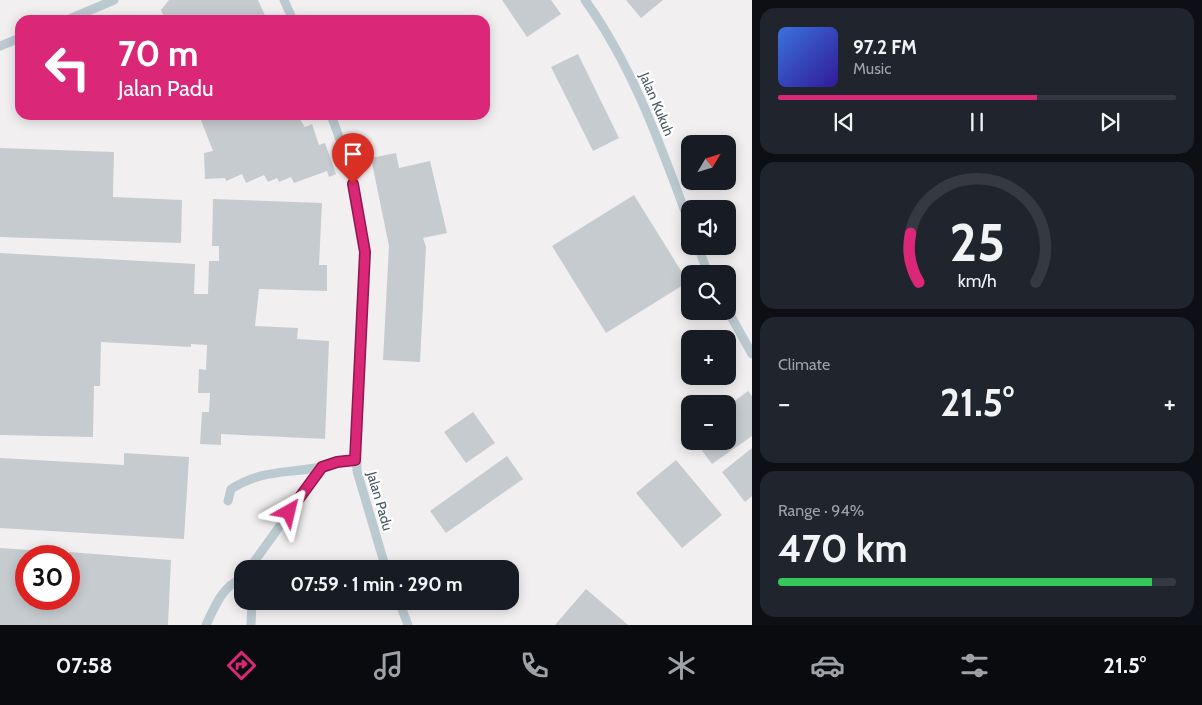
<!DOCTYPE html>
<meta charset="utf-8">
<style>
:root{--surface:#171b24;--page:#20242c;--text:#f1f3f6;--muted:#9ea1a6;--line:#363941;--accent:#db2777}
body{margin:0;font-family:Cabin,sans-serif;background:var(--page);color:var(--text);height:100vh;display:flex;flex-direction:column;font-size:19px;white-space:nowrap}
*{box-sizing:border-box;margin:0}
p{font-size:16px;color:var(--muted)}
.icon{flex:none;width:28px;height:28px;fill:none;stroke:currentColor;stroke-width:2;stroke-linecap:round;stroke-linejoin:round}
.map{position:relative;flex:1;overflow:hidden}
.details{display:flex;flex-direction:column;gap:8px;padding:8px;background:#0d0f14;width:450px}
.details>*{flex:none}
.top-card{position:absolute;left:15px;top:15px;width:475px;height:105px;border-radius:15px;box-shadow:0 2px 12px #0003;background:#db2777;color:#fff;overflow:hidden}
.needle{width:32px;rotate:52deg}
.buttons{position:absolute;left:681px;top:135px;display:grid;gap:10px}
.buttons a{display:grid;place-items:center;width:55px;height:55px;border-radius:10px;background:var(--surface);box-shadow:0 2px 12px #0003;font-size:25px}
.speed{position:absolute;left:15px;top:545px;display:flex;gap:10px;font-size:25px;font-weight:700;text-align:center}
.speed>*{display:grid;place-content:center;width:65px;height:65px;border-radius:50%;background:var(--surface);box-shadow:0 2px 12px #0003;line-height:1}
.speed .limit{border:8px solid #d22;background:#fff;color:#111}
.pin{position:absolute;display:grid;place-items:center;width:42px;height:42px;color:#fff;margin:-51px -21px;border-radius:50% 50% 50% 0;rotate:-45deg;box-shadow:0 0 5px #0007}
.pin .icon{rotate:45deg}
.me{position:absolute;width:55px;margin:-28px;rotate:37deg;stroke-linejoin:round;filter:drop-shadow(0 0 4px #0008)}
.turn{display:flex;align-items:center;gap:18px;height:105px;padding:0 20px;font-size:22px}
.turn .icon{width:65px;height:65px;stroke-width:2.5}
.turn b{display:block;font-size:35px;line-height:42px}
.big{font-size:38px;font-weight:700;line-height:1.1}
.details .tile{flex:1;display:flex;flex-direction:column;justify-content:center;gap:8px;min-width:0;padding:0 18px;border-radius:15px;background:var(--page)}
.details .dial{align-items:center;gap:0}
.dial svg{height:130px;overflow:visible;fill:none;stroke:var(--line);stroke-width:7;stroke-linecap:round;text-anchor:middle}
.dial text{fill:var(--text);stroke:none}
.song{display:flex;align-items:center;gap:15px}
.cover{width:60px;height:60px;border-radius:8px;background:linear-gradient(135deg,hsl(220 70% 55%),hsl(250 70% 35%))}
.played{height:5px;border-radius:2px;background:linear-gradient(90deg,var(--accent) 65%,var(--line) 65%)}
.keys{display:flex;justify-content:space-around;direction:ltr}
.heat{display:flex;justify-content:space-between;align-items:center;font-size:28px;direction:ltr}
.charge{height:8px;border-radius:4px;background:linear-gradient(90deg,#34c759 94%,var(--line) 0)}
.trip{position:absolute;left:234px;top:560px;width:285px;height:50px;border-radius:15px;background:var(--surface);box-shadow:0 2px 12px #0003;font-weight:700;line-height:50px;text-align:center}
.dock{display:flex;height:80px;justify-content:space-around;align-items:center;background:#090b0e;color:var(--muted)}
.dock .icon{width:35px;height:35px}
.dock .active{color:var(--accent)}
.dock b{font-size:22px;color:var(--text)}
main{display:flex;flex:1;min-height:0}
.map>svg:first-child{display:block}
.building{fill:#c6cbd0}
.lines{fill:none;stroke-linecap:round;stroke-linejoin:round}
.minor{stroke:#bbcad0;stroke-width:9}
.route-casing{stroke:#8e194d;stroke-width:12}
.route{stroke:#db2777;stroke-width:9}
.labels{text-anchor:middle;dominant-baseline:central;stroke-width:4.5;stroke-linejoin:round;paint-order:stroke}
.street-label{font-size:14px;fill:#45575f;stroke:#fff}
</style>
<main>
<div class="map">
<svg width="752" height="625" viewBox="0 0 752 625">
<rect width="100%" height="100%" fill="#f2eff0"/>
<g class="building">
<polygon points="169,0 258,0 267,20 165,20 161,10"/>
<polygon points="502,0 551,0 561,14 527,37"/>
<polygon points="626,0 663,0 641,18"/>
<polygon points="578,54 619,138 593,151 551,67"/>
<polygon points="199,115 297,115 305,127 312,124 319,145 325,143 336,174 329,177 327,171 294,183 291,177 279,182 277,178 268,182 264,175 246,183 242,174 226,181 225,178 205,179 204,153 213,151"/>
<polygon points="0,148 114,152 113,197 182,200 181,243 0,237"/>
<polygon points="396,153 399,168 430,161 447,233 423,238 426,247 420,362 383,360 389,246 371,158"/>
<polygon points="634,195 688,282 606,333 552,246"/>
<polygon points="213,199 322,203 319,265 327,265 327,291 259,289 255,326 298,328 297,339 329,341 325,439 221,434 221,445 200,444 202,412 209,412 210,393 198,393 199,369 206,370 207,345 191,344 191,347 101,342 100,386 94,386 93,437 0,435 0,253 195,264 194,294 208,294 209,261 219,261 219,246 212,246"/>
<polygon points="748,391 752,396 752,436 712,464 695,441 728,441 728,406"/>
<polygon points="473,412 495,443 466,463 444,432"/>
<polygon points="752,448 752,496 745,502 722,472"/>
<polygon points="124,453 189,457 184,539 0,528 0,458 124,465"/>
<polygon points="507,456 523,479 446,533 430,511"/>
<polygon points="676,460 722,515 682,548 636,493"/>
<polygon points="0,548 45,551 45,556 26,556 26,599 69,599 69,552 171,560 168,625 0,625"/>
<polygon points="586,589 628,625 555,625"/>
</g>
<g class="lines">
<g class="minor">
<polyline points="284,0 293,20"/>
<path d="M585,0C634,68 661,147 690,225"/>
<polyline points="67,20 114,0"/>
<polyline points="0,46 20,38"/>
<polyline points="331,115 350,167 360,217 365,252 356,425 357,471 386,569"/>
<polyline points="698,246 708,274"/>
<polyline points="728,311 752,354"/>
<path d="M228,501L231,489C263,469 286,474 321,467C333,465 343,461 355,459"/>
<polyline points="249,569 322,467"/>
<polyline points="399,601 408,625"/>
<path d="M206,625C215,606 222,587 242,578"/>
<polyline points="251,625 252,601"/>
</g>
</g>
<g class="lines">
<defs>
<polyline id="route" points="289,512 322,467 337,462 355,460 365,252 353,184"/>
</defs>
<use href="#route" class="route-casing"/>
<use href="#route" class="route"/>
</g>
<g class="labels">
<g class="street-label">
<text transform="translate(657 104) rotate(67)">Jalan Kukuh</text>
<text transform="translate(380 501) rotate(74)">Jalan Padu</text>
</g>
</g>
</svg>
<div class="buttons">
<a><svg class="needle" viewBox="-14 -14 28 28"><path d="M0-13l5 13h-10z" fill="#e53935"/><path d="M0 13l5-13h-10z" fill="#9ea1a6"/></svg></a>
<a><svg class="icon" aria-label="sound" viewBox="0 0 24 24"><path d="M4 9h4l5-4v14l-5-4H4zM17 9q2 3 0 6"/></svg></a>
<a><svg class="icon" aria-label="search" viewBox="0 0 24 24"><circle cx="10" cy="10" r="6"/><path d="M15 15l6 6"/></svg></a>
<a>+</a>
<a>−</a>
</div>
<div class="speed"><div class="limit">30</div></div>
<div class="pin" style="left:353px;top:184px;background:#d93025"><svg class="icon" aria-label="arrive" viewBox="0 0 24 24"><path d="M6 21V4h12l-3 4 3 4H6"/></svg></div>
<svg class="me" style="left:289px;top:512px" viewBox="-20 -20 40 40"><path d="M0-17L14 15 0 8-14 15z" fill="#db2777" stroke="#fff" stroke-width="4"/></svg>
<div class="trip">07:59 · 1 min · 290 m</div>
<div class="top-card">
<div class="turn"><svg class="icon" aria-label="left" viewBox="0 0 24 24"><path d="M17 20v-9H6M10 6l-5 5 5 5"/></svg><div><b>70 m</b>Jalan Padu</div></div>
</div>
</div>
<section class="details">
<div class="tile">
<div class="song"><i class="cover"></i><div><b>97.2 FM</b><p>Music</p></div></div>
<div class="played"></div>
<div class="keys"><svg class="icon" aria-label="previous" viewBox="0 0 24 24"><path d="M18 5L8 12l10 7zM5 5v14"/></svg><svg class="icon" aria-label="pause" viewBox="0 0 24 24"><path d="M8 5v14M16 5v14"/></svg><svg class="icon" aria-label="next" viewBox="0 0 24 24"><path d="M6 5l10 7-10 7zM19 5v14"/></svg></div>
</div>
<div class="tile dial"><svg viewBox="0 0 100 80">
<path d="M14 69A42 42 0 1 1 86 69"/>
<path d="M14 69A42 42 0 0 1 9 39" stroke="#db2777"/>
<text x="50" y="56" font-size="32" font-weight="700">25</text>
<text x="50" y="72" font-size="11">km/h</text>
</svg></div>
<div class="tile"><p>Climate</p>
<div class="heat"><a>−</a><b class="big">21.5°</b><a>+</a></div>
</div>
<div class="tile"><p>Range · 94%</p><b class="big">470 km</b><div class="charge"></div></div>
</section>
</main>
<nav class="dock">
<b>07:58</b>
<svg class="icon active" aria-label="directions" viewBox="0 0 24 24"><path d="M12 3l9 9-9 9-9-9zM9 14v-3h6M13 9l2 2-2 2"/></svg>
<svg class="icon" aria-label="music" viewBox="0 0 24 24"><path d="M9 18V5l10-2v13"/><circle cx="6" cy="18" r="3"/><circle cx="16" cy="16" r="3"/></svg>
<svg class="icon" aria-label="phone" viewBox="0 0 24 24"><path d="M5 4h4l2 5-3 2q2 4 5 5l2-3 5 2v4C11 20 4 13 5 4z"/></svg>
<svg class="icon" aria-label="climate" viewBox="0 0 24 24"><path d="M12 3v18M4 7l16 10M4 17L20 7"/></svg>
<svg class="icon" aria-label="car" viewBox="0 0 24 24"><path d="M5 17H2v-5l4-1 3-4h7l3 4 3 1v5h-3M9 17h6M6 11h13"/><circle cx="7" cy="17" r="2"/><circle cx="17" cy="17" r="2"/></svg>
<svg class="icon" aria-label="filters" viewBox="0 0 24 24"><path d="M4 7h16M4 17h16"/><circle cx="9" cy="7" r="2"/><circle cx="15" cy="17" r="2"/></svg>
<b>21.5°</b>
</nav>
